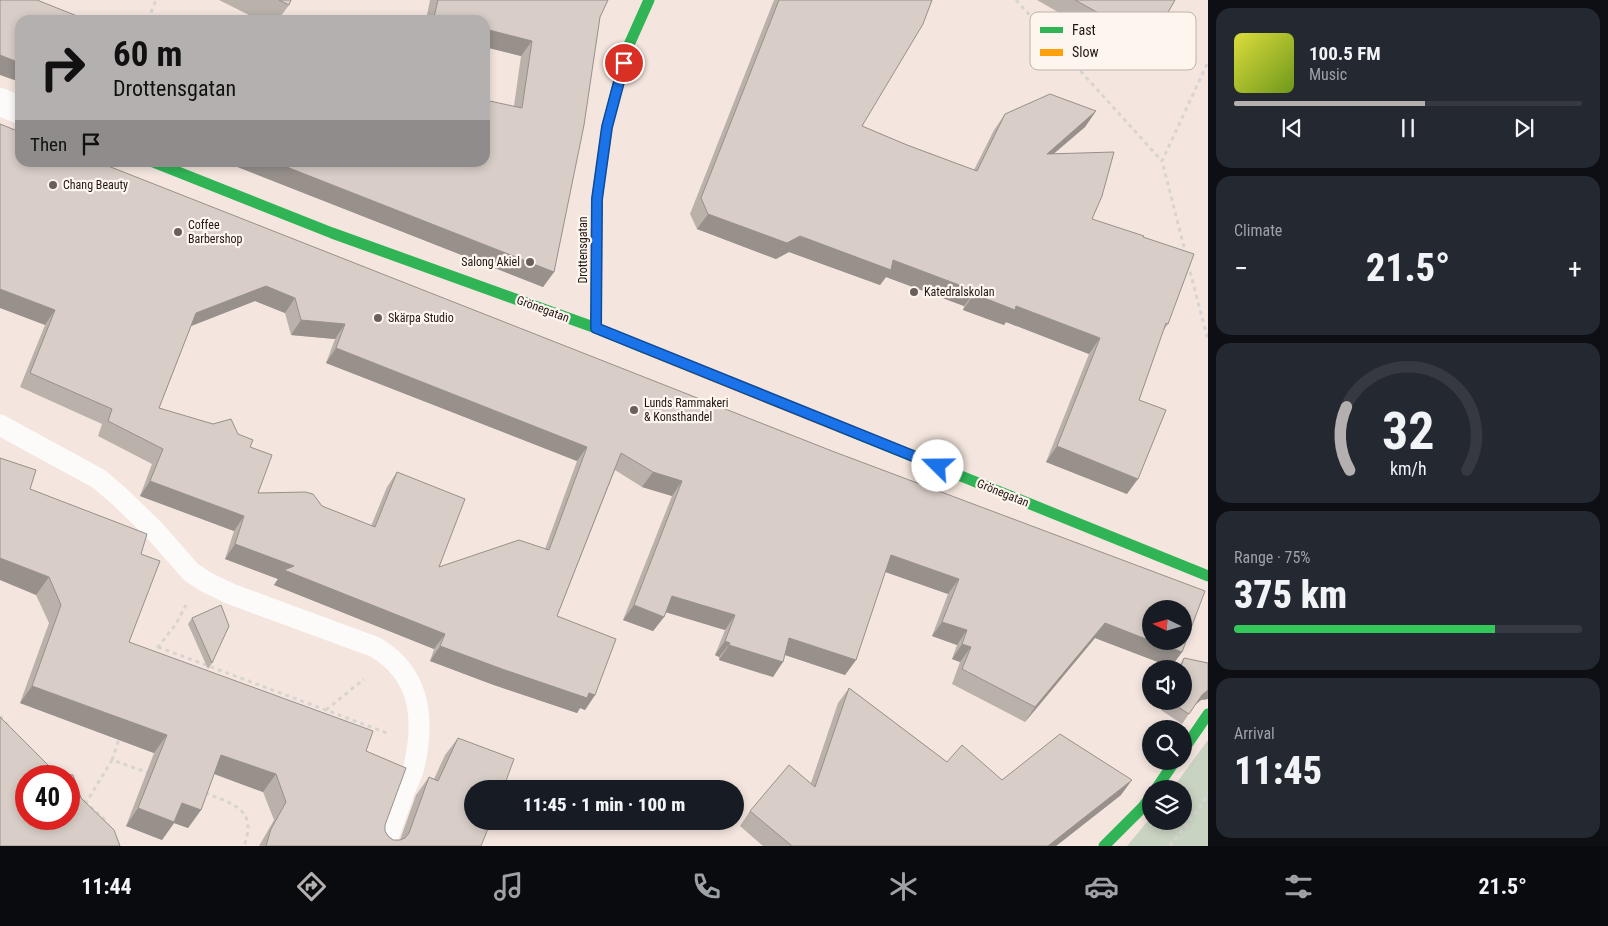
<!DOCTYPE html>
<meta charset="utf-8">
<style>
:root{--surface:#171b24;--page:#242831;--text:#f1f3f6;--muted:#9ea1a6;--line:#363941;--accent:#b4b0af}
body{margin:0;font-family:"Roboto Condensed",sans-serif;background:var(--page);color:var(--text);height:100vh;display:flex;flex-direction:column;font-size:19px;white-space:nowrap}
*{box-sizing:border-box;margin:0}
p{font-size:16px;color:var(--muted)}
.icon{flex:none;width:28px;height:28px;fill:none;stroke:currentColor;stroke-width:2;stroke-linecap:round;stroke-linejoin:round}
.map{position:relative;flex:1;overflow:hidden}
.drawer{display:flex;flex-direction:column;gap:8px;padding:8px;background:#0d0f14;width:400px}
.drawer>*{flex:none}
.top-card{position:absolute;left:15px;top:15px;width:475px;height:152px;border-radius:15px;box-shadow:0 2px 8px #0003;background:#b4b0af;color:#111;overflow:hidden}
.needle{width:32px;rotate:275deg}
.fabs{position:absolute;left:1142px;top:600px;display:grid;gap:10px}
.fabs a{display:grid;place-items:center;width:50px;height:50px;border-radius:50%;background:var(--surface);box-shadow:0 2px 8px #0003;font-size:25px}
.speed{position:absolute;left:15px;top:765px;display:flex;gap:10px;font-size:25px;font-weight:700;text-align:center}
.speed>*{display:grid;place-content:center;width:65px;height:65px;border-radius:50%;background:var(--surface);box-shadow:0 2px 8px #0003;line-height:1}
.speed .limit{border:8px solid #d22;background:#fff;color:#111}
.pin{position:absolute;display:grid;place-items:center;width:42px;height:42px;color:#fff;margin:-21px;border:2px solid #fff;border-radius:50%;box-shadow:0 1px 5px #0007}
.me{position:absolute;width:55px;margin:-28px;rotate:292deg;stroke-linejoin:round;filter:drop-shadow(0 0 4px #0008)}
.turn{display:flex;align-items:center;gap:18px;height:105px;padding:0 15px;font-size:22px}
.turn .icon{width:65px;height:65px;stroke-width:2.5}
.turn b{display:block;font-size:35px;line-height:42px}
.then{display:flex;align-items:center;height:48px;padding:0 15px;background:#0003;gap:10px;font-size:19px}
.big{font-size:38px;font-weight:800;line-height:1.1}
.drawer .card{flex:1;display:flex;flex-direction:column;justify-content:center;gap:8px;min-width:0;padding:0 18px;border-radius:15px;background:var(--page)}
.drawer .dial{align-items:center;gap:0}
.dial svg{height:130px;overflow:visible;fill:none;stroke:var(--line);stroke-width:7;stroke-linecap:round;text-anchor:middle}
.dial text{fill:var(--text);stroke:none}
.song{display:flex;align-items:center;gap:15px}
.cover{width:60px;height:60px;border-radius:8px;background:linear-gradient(135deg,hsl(60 70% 55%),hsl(80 70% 35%))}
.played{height:5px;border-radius:2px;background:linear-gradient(90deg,var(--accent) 55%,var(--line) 55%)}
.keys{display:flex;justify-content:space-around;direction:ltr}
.heat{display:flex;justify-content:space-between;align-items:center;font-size:28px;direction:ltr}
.charge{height:8px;border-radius:4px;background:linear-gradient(90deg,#34c759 75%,var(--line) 0)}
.trip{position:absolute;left:464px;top:780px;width:280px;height:50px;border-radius:25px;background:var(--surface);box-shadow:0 2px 8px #0003;font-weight:800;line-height:50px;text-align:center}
.dock{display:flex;height:80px;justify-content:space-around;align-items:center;background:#090b0e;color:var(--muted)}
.dock .icon{width:35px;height:35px}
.dock .active{color:var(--accent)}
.dock b{font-size:22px;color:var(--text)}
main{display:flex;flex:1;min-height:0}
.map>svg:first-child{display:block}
.green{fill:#c9d3c2}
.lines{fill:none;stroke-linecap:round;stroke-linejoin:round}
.path{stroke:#d8d4d2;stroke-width:3;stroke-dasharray:4 4;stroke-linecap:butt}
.lane{stroke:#fdfbfa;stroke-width:21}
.street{stroke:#fdfbfa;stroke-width:28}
.fast{stroke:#30b455;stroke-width:11}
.slow{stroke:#ff9f0a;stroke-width:11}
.wall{fill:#bab1ab;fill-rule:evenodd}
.shaded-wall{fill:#97908b}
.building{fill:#d8cec7;stroke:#97908b;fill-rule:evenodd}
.route-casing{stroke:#114b97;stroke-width:12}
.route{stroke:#1a73e8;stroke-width:9}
.poi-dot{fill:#6a5f59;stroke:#fff5ef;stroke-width:2}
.labels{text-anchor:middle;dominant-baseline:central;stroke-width:4.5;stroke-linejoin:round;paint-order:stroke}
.poi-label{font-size:12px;fill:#1f1712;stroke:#fff5ef;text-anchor:start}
.street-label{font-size:12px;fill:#1f1712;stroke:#fff5ef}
.key{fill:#fff5ef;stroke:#bcb2ad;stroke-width:1}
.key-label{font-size:14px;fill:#1f1712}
</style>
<main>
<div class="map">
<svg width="1208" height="846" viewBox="0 0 1208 846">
<rect width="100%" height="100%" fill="#f4e6de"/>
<polygon class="green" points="1208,740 1208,846 1127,846 1151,817 1151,821 1184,821 1184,789 1172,789"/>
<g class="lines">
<g class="path">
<polyline points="1016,0 1162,161"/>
<polyline points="148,20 156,0"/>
<polyline points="1186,255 1162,161 1208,62"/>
<polyline points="1188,264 1208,340"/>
<polyline points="158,647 387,733"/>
<polyline points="154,655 158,647 176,624 186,605"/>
<polyline points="326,710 364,679"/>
<polyline points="0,716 9,726"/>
<polyline points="112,760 120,736"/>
<path d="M205,793C233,804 258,809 244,846"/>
<polyline points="78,795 86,803"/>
<polyline points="109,827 103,818 86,803 112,760 149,773"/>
<polyline points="1170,846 1200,807 1208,794"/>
</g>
<path class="lane" d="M0,425L99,479L120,497L154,530L191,572L206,582L231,594L375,647C421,674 425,719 414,767C412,776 407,784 404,792C398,810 391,828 385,846"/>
<polyline class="street" points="0,102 20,110"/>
<g class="fast">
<polyline points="153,162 332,233 596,328 644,348"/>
<polyline points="596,328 597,199 607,127 628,47 649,0"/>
<polyline points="840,427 1208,576"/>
<polyline points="1184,749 1208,714"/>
<polyline points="1156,789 1175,761"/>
<polyline points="1104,846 1143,807 1151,796"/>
</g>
<polyline class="slow" points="644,348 840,427"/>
</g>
<g class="wall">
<polygon points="219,0 291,0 289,5 278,20 259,20"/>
<polygon points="430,0 608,0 600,17 554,272 543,287 225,162 485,162 514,106 521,56 485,47 485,20 426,20"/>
<polygon points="774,0 932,0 862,126 907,145 974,170 994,130 1005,114 1096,111 1085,127 1054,153 1092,219 1143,237 1168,324 1163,331 1139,400 1127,494 1046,462 1089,354 1006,322 1004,325 963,310 964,306 886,277 880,285 789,252 776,259 697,229 690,214"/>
<polygon points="1037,0 1175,0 1151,42 1140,58 1070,19"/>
<path d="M0,124L1182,652L1171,667L1095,638L1025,722L952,684L960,662L952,659L957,645L932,636L948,594L885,572L856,660L845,675L785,655L773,677L719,660V657L715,655L725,630L665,612L664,617L653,631L623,620L672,496L642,487L615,470L557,616L595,695L585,710L580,708L577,713L491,684L430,661L434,649L274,585L278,579L225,559L234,531L140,496L152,464L98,436L102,424L20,387L45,325ZM255,301L285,313L291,335L335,339L326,363L577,461L545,549L439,567L397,472L387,487L371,526L322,506L258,493L250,447L238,434L159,408L191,326Z"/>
<polygon points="30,489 141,554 129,642 366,751 385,825 385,831 388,836 393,840 400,840 416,795 429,777 434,779 445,755 458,738 481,846 259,846 274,820 263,792 214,774 201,810 188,828 174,823 162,840 126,826 154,753 20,703 49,623 36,595"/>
<polygon points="192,618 212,663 208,669 188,624"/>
<polygon points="1184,658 1208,663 1208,699 1201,700 1195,705 1182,724 1161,710 1164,701 1184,701 1184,669 1177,669"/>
<polygon points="849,688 947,762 1002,780 1121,795 1056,846 763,846 740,826 750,811 811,783 838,703"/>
</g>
<g class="shaded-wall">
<polygon points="434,17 446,20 432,20"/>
<polygon points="485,29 532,41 521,56 485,47"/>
<polygon points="0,55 20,63 20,82 0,75"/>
<polygon points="1096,111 1085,127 1036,169 1047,154"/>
<polygon points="225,162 274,162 554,272 543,287"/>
<polygon points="708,214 893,260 975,291 964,306 886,277 880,285 789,252 776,259 697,229"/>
<polygon points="266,286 295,298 285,313 255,301 186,328 196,313"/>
<polygon points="0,289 55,310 45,325 0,308"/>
<polygon points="974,294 1016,306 1100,338 1089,354 1006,322 1004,325 963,310"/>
<polygon points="301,320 345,324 335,339 291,335"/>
<polygon points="336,348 587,447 577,461 326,363"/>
<polygon points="1057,446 1138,479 1127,494 1046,462"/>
<polygon points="653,472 682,481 672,496 642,487"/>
<polygon points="150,481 244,516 234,531 140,496"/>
<polygon points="235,544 294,566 445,634 434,649 274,585 278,579 225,559"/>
<polygon points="891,555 959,579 948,594 880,570"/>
<polygon points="0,558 49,577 36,595 0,580"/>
<polygon points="672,596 735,615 725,630 662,611"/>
<polygon points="634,605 664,617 653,631 623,620"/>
<polygon points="942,622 967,630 957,645 932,636"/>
<polygon points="1105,623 1182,652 1171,667 1095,638 1025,722 1035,707"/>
<polygon points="789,638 856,660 845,675 779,653"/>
<polygon points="725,641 730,643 719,657 715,655"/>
<polygon points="962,644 971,647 960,662 952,659"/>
<polygon points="729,645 783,662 773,677 719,660"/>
<polygon points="440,646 589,693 595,695 585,710 580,708 577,713 491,684 430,661"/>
<polygon points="32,686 167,735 154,753 20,703"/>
<polygon points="1208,690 1208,699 1201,700 1195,705 1202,695"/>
<polygon points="221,755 276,774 263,792 209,772"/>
<polygon points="1132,780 1121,795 1056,846 1048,846"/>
<polygon points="182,803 201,810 188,828 174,823 162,840 126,826 138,808"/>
</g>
<g class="building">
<polygon points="0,0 37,0 87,20 20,20 20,63 0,55"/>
<polygon points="279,0 291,0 289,5"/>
<polygon points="438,0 608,0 600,17 584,125 554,272 274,162 485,162 485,100 522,108 532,41 485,29 485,20 446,20 434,17"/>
<polygon points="779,0 932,0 923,24 862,126 907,145 977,171 1005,114 1050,94 1096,111 1047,154 1114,152 1102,196 1092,219 1144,236 1143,237 1194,254 1168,324 1166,323 1139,400 1166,410 1138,479 1057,446 1100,338 1016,306 1015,310 974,294 975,291 893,260 891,270 800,236 787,243 708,214 701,198"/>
<polygon points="1075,0 1175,0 1151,42"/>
<path d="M0,124L20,132V162H98L832,451L1205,591L1182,652L1153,641H1184V609H1151V641L1105,623L1035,707L962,669L971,647L962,644L967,630L942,622L959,579L891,555L856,660L789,638L783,662L729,645L730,643L725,641L735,615L672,596L664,617L634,605L682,481L653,472L621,453L557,616L616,639L595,695L589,693L587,698L502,669L440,646L445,634L284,570L294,566L235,544L244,516L150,481L163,449L108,421L112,409L30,373L55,310L0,289ZM266,286L295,298L301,320L345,324L336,348L587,447L549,550L519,540L439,567L465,499L397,472L375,527L322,506L313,494L305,492L258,493L272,455L250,447L253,440L238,434L231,419L213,424L159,408L196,313Z"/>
<polygon points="0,458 36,470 30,489 147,534 141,554 160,561 129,642 373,731 366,751 406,768 385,825 385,831 388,836 393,840 400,840 405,838 409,833 429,777 438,781 458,738 514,759 503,789 472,789 472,821 491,821 481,846 266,846 271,829 286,802 276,774 221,755 201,810 182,803 174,822 138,808 167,735 32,686 61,605 49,577 0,558"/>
<polygon points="221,605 229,626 212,663 192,618"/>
<polygon points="1184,658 1208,663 1208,690 1202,695 1189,714 1169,701 1184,701 1184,669 1180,669"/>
<polygon points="849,688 947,762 962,745 1002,780 1060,734 1132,780 1048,846 792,846 750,811 789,765 815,787"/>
<path d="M0,717L57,774L73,775L81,798L114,830L120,846H0ZM26,776H69V819H26Z"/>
</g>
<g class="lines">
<defs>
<polyline id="route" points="624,63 607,127 597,199 596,328 938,466"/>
</defs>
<use href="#route" class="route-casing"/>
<use href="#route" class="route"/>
</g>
<g class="poi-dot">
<circle cx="53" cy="185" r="5"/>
<circle cx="178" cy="232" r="5"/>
<circle cx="530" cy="262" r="5"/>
<circle cx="914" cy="292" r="5"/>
<circle cx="378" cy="318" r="5"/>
<circle cx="634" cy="410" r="5"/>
</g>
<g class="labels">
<g class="poi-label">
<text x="63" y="185">Chang Beauty</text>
<text x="188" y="225">Coffee<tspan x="188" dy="14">Barbershop</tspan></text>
<text x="520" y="262" text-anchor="end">Salong Akiel</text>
<text x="924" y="292">Katedralskolan</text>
<text x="388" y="318">Skärpa Studio</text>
<text x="644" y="403">Lunds Rammakeri<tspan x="644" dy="14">&amp; Konsthandel</tspan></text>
</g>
<g class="street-label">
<text transform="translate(583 250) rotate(-90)">Drottensgatan</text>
<text transform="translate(543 309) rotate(20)">Grönegatan</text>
<text transform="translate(1003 493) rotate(22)">Grönegatan</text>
</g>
</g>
<rect x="1030" y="12" width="166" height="58" rx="8" class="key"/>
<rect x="1040" y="27" width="23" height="6" fill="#30b455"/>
<rect x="1040" y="49" width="23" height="7" fill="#ff9f0a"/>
<g class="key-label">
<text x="1072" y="35">Fast</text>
<text x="1072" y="57">Slow</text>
</g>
</svg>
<div class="fabs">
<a><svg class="needle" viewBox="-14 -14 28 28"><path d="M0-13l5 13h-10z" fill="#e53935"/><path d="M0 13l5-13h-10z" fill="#9ea1a6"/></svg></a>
<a><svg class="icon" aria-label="sound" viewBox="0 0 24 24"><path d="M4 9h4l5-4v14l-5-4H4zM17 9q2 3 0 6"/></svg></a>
<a><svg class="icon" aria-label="search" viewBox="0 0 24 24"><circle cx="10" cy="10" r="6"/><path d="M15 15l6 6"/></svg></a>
<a><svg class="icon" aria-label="layers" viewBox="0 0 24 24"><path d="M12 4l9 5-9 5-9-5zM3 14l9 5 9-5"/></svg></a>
</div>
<div class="speed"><div class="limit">40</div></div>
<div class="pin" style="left:624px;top:63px;background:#d93025"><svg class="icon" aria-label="arrive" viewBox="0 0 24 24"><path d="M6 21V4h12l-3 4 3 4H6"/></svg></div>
<svg class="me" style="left:938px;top:466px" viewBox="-20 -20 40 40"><circle r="19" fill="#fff"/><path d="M0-13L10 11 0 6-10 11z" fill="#1a73e8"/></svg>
<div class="trip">11:45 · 1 min · 100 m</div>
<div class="top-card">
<div class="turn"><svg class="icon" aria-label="right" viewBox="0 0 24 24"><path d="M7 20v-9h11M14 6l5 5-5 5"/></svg><div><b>60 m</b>Drottensgatan</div></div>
<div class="then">Then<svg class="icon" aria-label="arrive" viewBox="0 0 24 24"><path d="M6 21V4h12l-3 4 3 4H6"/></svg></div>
</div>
</div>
<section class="drawer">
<div class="card">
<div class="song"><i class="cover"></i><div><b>100.5 FM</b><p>Music</p></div></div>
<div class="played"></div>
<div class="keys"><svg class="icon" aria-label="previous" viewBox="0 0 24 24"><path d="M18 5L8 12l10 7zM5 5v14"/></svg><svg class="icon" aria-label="pause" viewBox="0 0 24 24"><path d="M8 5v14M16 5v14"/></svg><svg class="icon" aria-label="next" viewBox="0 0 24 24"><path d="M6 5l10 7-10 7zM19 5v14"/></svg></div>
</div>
<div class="card"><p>Climate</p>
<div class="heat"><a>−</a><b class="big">21.5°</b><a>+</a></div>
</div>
<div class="card dial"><svg viewBox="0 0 100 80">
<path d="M14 69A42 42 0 1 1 86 69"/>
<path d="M14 69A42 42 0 0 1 12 30" stroke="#b4b0af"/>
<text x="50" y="56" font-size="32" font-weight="700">32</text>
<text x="50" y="72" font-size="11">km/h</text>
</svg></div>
<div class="card"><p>Range · 75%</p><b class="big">375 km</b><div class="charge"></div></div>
<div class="card"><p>Arrival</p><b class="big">11:45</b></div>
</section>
</main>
<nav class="dock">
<b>11:44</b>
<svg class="icon active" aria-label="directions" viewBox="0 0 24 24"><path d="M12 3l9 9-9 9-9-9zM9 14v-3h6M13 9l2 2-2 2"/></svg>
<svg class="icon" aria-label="music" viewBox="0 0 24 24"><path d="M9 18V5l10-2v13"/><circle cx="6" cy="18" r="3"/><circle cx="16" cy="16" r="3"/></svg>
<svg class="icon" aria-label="phone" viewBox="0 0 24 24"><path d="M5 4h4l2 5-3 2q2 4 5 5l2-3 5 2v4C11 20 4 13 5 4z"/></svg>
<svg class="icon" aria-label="climate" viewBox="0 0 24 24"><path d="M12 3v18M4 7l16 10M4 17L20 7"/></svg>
<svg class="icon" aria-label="car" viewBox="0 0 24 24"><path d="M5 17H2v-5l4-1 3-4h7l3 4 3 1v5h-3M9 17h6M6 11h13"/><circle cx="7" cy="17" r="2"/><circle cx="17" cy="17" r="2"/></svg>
<svg class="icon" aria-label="filters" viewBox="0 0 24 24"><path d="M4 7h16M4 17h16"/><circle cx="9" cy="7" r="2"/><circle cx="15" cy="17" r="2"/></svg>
<b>21.5°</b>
</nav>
